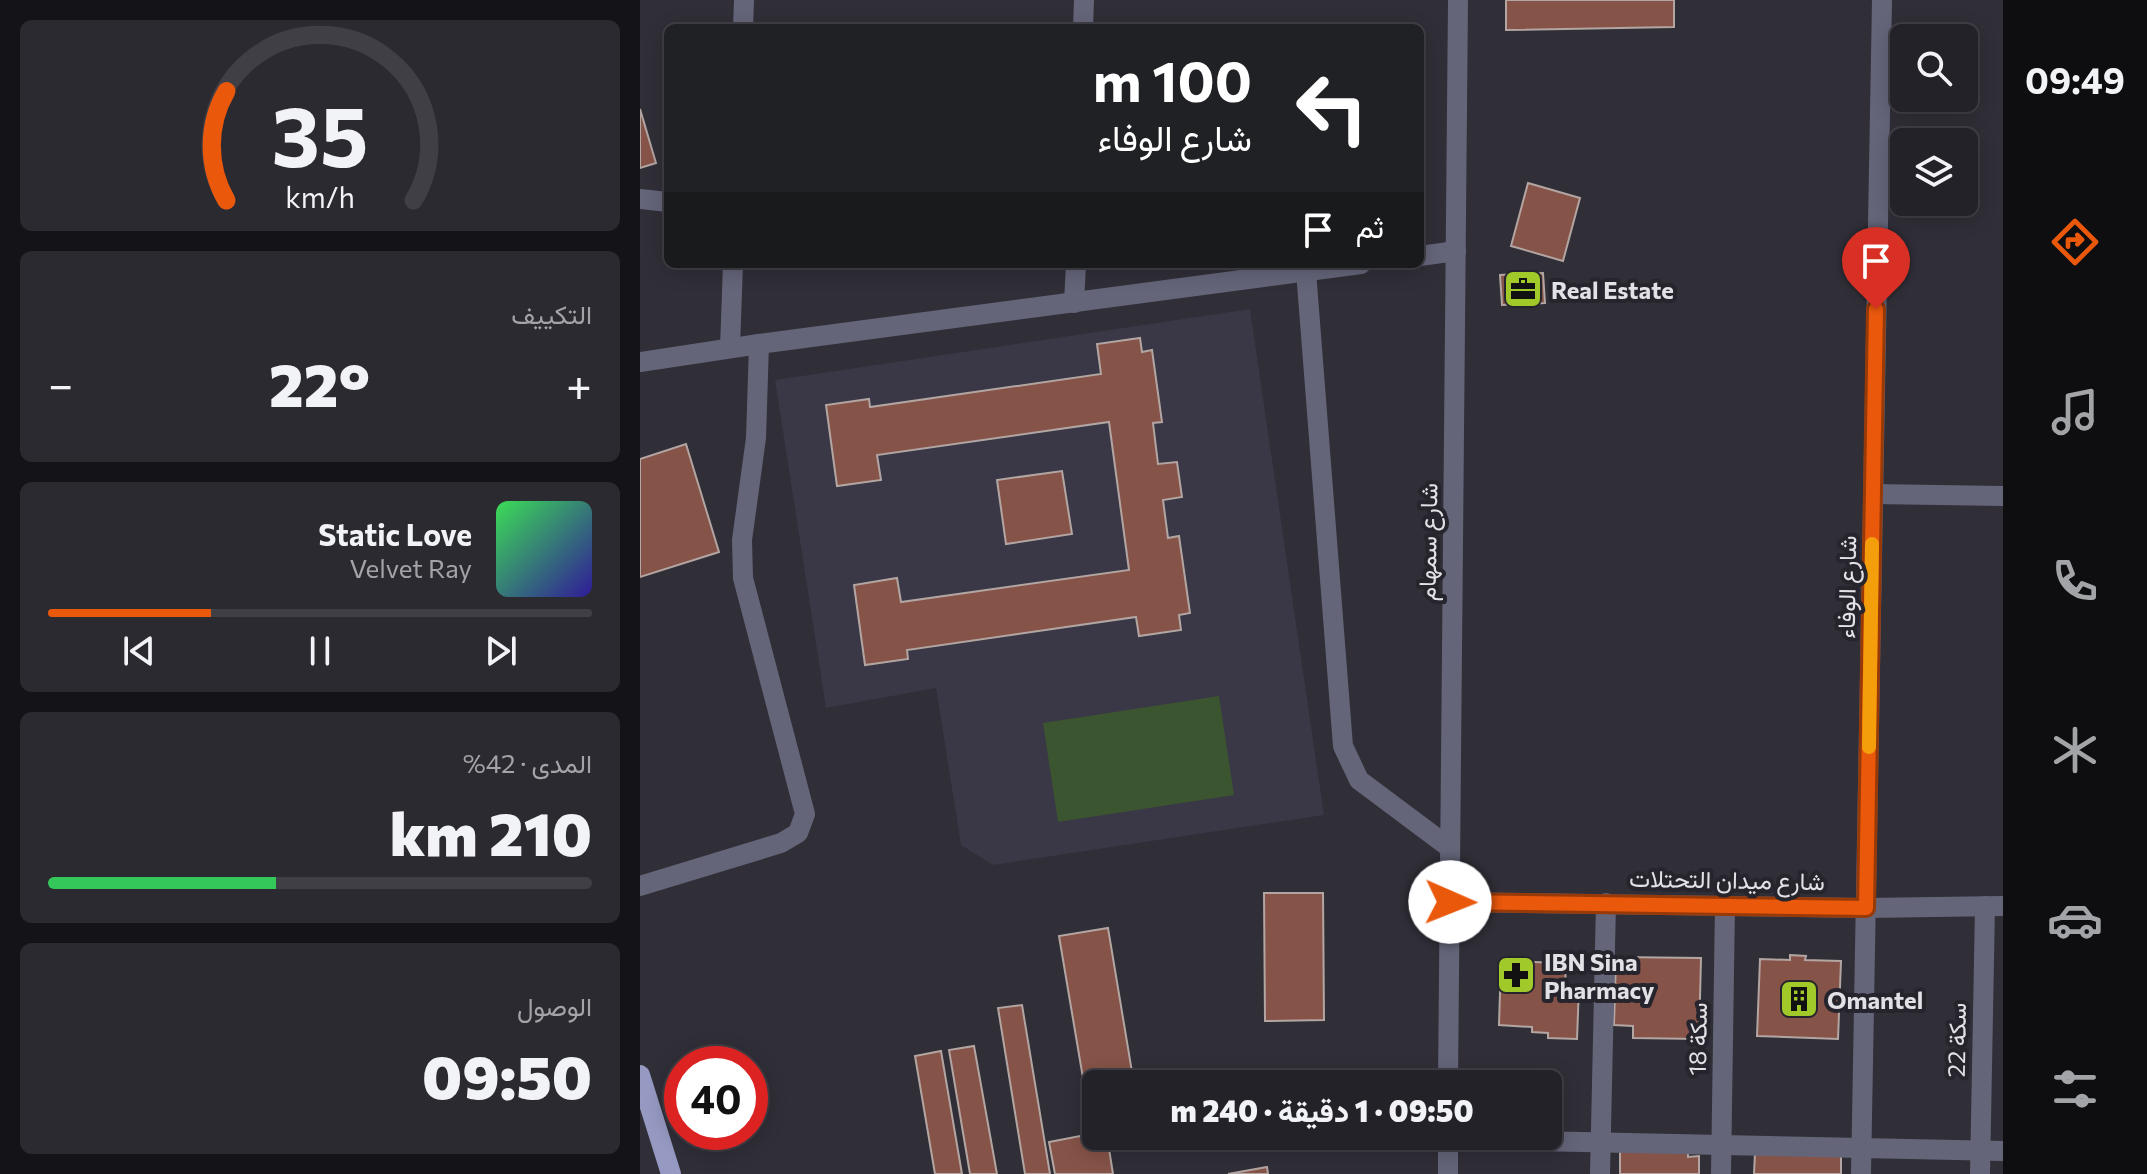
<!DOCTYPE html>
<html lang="ar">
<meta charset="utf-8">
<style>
:root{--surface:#242229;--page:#2c2a31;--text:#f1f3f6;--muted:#a3a4a8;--line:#413f46;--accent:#ea580c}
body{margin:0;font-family:Commissioner,Vazirmatn,sans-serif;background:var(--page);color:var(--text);direction:rtl;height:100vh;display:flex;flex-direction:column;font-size:30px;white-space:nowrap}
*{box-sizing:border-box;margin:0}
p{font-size:26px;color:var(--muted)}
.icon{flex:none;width:44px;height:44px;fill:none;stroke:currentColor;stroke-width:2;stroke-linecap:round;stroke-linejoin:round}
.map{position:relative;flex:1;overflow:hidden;direction:ltr}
.panel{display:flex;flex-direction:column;gap:20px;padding:20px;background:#141317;width:640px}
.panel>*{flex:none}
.banner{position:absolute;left:24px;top:24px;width:760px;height:244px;border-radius:12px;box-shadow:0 4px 20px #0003,0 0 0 2px var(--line);direction:rtl;background:#202124;color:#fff;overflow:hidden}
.controls{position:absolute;left:1250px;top:24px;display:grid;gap:16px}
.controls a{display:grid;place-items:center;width:88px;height:88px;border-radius:12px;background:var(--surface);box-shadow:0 4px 20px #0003,0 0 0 2px var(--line);font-size:40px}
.speed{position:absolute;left:24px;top:1046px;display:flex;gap:16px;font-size:40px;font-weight:700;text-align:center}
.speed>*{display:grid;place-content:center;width:104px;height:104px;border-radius:50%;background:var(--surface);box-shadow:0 4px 20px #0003,0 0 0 2px var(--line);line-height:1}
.speed .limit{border:12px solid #d22;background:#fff;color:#111}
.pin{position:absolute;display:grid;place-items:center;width:68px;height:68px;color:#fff;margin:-82px -34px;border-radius:50% 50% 50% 0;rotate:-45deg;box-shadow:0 0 8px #0007}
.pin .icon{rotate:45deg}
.me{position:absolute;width:88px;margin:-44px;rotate:91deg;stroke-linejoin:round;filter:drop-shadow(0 0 6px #0008)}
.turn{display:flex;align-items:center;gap:28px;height:168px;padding:0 40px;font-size:36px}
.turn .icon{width:104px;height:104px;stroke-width:2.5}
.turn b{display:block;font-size:56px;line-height:68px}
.then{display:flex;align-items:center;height:76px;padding:0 40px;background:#0003;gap:16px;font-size:30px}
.big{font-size:60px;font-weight:800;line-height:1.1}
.panel .card{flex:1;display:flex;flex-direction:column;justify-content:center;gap:12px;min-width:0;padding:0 28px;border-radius:12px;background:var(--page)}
.panel .dial{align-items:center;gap:0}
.dial svg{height:208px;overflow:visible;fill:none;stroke:var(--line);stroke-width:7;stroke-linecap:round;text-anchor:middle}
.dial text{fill:var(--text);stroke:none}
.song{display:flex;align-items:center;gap:24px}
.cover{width:96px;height:96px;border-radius:12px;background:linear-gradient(135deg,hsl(130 70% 55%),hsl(250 70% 35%))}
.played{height:8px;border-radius:4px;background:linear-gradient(90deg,var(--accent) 30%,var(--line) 30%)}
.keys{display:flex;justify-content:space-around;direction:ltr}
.heat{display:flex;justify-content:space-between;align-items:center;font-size:44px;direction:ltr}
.charge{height:12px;border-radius:6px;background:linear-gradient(90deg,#34c759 42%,var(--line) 0)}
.trip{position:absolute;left:442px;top:1070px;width:480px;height:80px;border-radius:12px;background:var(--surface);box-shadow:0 4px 20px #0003,0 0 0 2px var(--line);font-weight:800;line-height:80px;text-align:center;direction:rtl}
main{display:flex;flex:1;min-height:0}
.tab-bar{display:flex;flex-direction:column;width:144px;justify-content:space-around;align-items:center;background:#0e0e10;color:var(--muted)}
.tab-bar .icon{width:56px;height:56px}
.tab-bar .on{color:var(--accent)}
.tab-bar b{font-size:36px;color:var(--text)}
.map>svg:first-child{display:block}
.built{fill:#3a3746}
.green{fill:#3c5531}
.building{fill:#865348;stroke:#b2a5a2;stroke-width:2}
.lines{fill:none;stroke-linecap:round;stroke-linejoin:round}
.minor{stroke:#646579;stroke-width:20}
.major{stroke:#9699c2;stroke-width:20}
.route-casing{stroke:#983908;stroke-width:20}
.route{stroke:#ea580c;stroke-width:14}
.slow{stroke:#f59e0b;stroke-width:14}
.labels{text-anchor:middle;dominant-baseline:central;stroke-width:8;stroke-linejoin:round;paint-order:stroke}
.poi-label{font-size:24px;font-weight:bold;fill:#e2e1e6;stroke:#26242d;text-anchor:start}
.street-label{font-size:24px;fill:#e2e1e6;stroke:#26242d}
</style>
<main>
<nav class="tab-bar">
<b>09:49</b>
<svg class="icon on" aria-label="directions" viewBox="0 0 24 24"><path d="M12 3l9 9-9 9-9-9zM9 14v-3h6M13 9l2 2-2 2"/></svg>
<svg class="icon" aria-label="music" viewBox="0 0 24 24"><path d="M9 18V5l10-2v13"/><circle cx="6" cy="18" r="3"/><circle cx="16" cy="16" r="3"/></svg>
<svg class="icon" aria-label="phone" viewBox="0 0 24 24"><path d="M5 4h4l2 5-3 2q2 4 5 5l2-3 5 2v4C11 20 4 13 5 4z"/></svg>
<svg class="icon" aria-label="climate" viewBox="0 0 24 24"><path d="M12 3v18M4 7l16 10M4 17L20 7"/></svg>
<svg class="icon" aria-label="car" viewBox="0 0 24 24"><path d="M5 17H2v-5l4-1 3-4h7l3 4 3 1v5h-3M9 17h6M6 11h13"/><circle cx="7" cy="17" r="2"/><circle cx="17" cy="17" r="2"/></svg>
<svg class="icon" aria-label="filters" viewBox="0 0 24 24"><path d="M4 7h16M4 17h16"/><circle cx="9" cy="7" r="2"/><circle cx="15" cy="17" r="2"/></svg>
</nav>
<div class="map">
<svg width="1363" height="1174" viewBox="0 0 1363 1174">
<rect width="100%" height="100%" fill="#302e37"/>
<polygon class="built" points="610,309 684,815 353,865 321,845 296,688 186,708 135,380"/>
<polygon class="green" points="579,696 594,795 418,822 403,723"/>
<g class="building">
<polygon points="866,0 1034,0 1034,27 866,30"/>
<polygon points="483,25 713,28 483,28"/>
<polygon points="0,109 16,163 0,168"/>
<polygon points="888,183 940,198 923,261 871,246"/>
<polygon points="903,273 905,303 862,305 860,275"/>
<polygon points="500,338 502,352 512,350 522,422 513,423 518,464 537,462 542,497 523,500 528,538 539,536 550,613 539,615 541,630 499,636 496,617 267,650 268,659 225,665 214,585 257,578 261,602 489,570 469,422 237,455 241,480 197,486 186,405 229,399 230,407 461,374 457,344"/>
<polygon points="46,444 79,552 0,577 0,459"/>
<polygon points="422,471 432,534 366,544 357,480"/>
<polygon points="624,893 683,893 684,1020 625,1021"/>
<polygon points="468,928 494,1084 456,1084 456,1095 446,1096 419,936"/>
<polygon points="1150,955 1166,956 1165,960 1201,961 1198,1039 1117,1036 1120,959 1150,960"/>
<polygon points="976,957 1061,958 1059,1039 993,1038 993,1026 974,1025"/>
<polygon points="861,961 926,963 925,987 939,987 937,1039 908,1038 908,1033 892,1032 892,1027 859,1025"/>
<polygon points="382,1005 410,1174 385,1174 358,1008"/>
<polygon points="334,1046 357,1174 330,1174 309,1050"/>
<polygon points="301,1051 322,1174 295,1174 275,1056"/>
<polygon points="456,1133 456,1136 467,1136 473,1174 415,1174 409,1142"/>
<polygon points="980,1150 1048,1151 1048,1157 1059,1156 1059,1174 980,1174"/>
<polygon points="1115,1153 1201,1155 1201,1174 1114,1174"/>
<polygon points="627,1167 628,1174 588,1174"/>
</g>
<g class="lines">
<g class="minor">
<polyline points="103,28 104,0"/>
<polyline points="443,28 444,0"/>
<polyline points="0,199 28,202"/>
<polyline points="780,256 816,251"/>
<polyline points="666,271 703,746 719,780 810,848"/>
<polyline points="434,303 436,264"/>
<polyline points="90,348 93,264"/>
<polyline points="0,362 119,344 721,264"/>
<polyline points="1233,494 1363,496"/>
<polyline points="0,886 141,843 158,833 165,814 103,578 102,540 116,438 119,344"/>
<polyline points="810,902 1226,908 1363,906"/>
<polyline points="808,1084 818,0"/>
<polyline points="808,1139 1363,1151"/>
<polyline points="808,1174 808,1136"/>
<polyline points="960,1174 966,903"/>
<polyline points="1081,1174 1085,904"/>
<polyline points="1221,1174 1242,0"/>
<polyline points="1340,1174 1345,906"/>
</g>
<polyline class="major" points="0,1075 31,1174"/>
</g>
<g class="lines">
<defs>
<polyline id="route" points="810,902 1226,908 1236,309"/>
</defs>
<use href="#route" class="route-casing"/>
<use href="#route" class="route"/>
<polyline class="slow" points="1229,747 1232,544"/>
</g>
<defs>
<symbol id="office-square" viewBox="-11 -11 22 22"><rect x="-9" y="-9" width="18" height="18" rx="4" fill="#a1c929" stroke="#26242d"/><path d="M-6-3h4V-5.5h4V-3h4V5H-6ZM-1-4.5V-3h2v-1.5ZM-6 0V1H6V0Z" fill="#111"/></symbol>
<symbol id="pharmacy-square" viewBox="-11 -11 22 22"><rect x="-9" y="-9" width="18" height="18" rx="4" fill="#a1c929" stroke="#26242d"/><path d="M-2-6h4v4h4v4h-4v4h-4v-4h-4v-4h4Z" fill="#111"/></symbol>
<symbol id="building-square" viewBox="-11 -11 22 22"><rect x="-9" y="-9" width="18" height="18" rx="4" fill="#a1c929" stroke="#26242d"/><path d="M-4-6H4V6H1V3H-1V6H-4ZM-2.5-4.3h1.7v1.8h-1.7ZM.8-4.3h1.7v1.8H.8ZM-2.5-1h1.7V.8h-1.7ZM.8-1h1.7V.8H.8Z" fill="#111"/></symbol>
</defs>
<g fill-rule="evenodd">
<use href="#office-square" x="861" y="267" width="44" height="44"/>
<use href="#pharmacy-square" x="854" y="953" width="44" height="44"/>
<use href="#building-square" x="1137" y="977" width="44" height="44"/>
</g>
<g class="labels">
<g class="poi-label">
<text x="911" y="289">Real Estate</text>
<text x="904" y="961">IBN Sina<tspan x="904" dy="28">Pharmacy</tspan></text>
<text x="1187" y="999">Omantel</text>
</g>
<g class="street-label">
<text transform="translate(787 542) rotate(-89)">شارع سمهام</text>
<text transform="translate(1206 587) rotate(-89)">شارع الوفاء</text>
<text transform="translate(1087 879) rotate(1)">شارع ميدان التحتلات</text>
<text transform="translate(1057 1039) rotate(-89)">سكة 18</text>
<text transform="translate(1316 1040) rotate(-89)">سكة 22</text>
</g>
</g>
</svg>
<div class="controls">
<a><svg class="icon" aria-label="search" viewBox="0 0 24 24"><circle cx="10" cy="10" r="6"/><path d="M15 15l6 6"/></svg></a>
<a><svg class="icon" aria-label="layers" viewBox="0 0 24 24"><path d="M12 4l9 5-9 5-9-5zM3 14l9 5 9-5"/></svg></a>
</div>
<div class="speed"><div class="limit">40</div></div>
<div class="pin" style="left:1236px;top:309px;background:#d93025"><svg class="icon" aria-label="arrive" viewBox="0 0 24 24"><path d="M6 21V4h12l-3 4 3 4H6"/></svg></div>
<svg class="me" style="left:810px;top:902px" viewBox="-20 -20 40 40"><circle r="19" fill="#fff"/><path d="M0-13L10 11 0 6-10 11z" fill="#ea580c"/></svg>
<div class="trip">09:50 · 1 دقيقة · 240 m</div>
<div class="banner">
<div class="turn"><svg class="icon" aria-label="left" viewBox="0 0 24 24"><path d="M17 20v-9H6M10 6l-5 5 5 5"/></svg><div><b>100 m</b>شارع الوفاء</div></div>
<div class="then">ثم<svg class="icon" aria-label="arrive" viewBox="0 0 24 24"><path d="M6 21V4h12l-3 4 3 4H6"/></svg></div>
</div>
</div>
<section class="panel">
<div class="card dial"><svg viewBox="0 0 100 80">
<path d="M14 69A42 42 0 1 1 86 69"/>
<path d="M14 69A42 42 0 0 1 14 27" stroke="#ea580c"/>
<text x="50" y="56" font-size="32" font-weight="700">35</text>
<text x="50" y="72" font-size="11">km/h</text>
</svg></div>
<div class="card"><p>التكييف</p>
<div class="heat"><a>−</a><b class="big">22°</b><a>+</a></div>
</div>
<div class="card">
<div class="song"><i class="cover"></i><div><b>Static Love</b><p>Velvet Ray</p></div></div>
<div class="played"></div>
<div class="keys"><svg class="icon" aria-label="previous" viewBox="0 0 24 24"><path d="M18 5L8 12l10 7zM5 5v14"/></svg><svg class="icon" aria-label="pause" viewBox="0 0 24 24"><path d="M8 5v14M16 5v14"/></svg><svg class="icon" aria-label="next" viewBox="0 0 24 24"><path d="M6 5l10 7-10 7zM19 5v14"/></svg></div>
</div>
<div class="card"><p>المدى · 42%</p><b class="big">210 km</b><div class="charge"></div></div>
<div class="card"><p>الوصول</p><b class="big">09:50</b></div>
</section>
</main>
